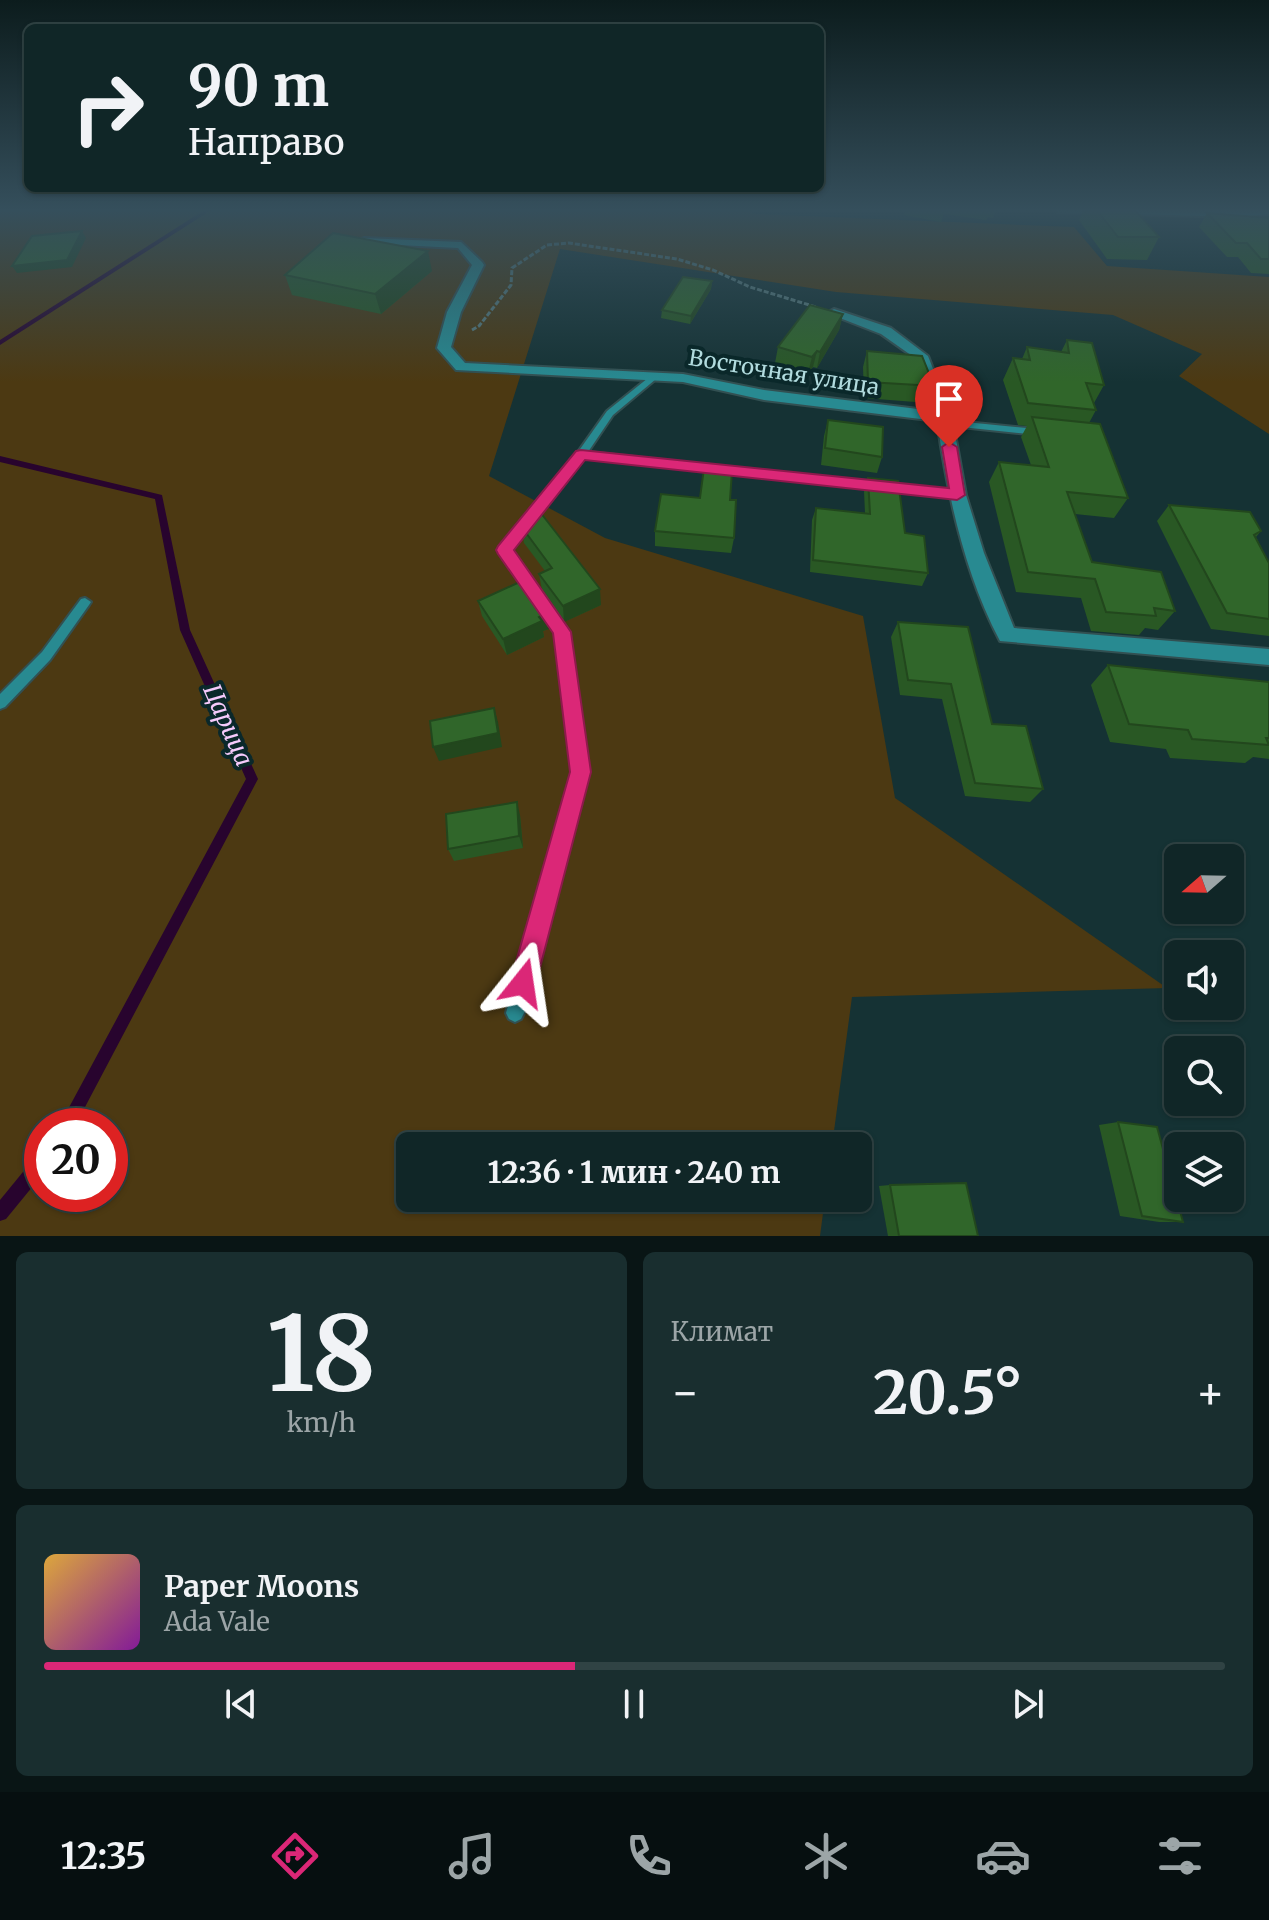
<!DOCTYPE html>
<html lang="ru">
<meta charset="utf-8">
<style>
:root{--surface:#102627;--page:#192e2f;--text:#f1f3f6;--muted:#9ca5a7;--line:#304344;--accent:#db2777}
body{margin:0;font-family:Merriweather,serif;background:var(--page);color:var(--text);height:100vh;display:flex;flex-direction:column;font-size:30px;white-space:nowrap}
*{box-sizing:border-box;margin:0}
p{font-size:26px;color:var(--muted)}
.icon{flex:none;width:44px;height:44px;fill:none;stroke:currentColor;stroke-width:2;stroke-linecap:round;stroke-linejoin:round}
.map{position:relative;height:1236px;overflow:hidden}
.side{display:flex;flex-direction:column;gap:16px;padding:16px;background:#091515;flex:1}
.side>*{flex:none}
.banner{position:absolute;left:24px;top:24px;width:800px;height:168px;border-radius:12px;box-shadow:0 2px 6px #0004,0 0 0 2px var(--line);background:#102627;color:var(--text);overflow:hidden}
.needle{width:52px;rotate:250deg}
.controls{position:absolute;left:1164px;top:844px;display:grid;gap:16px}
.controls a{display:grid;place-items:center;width:80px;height:80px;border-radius:12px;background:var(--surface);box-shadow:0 2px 6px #0004,0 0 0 2px var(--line);font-size:40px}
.speed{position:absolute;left:24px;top:1108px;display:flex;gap:16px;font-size:40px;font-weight:700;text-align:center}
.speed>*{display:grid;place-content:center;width:104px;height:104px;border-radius:50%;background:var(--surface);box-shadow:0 2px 6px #0004,0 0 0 2px var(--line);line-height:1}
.speed .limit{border:12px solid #d22;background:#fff;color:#111}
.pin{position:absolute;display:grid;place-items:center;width:68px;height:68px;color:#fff;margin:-82px -34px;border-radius:50% 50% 50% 0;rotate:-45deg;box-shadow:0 0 8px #0007}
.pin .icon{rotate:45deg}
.me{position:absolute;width:88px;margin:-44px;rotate:15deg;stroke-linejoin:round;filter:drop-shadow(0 0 6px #0008)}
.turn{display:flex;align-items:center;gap:28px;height:168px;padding:0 32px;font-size:36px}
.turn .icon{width:104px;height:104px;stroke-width:2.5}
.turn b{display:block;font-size:56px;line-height:68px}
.big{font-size:60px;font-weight:700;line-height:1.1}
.side .card{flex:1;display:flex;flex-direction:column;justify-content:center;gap:12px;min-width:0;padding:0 28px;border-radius:12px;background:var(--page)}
.side .dial{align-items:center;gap:0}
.dial b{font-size:104px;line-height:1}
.song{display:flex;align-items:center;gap:24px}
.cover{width:96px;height:96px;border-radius:12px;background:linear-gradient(135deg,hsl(40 70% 55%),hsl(290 70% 35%))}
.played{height:8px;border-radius:4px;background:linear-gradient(90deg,var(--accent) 45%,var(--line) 45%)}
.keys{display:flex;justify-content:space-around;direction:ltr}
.heat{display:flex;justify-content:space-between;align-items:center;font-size:44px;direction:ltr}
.side .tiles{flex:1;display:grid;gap:16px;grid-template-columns:1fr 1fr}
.card:last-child{grid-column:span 2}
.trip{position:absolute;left:396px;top:1132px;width:476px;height:80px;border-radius:12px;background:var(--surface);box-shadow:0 2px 6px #0004,0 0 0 2px var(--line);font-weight:700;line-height:80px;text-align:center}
.tabs{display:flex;height:128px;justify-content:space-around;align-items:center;background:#060f10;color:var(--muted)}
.tabs .icon{width:56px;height:56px}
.tabs .active{color:var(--accent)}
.tabs b{font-size:36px;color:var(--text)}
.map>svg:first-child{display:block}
.green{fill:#4c3912;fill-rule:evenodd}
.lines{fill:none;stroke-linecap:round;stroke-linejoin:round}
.stream{fill:#28042e;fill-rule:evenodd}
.service-casing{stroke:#325052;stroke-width:4}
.minor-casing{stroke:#325052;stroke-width:4}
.path{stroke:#57797c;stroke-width:3;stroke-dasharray:5 2;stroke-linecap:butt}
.service{fill:#288a91;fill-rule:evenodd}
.minor{fill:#288a91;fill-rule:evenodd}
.wall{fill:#295824}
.shaded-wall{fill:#22471d}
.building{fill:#30662a;stroke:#22471d;stroke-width:2}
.route{fill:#db2777;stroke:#8e194d;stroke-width:2}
.labels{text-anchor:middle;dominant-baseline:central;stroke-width:8;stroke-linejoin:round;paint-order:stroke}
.street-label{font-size:22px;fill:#b1dbde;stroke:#0a282a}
.water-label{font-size:24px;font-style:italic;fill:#f5cafc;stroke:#0a282a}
</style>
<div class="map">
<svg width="1269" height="1236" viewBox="0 0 1269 1236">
<rect width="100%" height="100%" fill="#153234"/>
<path class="green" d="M0,209H743L756,214L1074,227L1107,266L1269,277V434L1179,376L1202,354L1113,315L836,292L560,249L489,476L605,538L863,616L895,798L1167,988L852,997L832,1146H410V1198H825L820,1236H0ZM42,1126H110V1194H42Z"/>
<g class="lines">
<g class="stream">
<polygon points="206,209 213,209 0,345 0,340"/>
<polygon points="0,456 162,495 190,630 258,779 75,1126 59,1126 246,779 180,630 155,499 0,462"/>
<polygon points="42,1154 42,1175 6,1219 0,1221 0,1200 36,1156"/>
</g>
<defs>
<g id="service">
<polygon points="653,374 656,375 656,379 613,415 588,452 957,492 962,495 957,498 584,457 510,550 568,632 588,772 524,1013 521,1019 515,1022 509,1019 506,1013 574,772 556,633 498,550 578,452 607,411"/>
<polygon points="945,420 1037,429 1042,432 1037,435 942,425 942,421"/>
<polygon points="85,598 91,602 89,605 50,660 5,707 0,709 0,694 42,652 81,599"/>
</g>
<g id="minor">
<polygon points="1053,209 1269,209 1269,214 1241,217 1058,212"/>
<path d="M364,238L461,242L482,262L484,265L461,312L451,347L465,363L683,374L764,390L934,411L915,358L881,334L827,313L834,309L891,328L928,356L952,417L966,495L984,553L1014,628L1269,649V665L1000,641C964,573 948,495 937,421L764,400L683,382L456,370L437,348L447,312L472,265L458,248L360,243L358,241Z"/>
</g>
</defs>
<use href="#service" class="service-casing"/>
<use href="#minor" class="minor-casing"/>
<polyline class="path" points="472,330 479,326 511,285 512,268 547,245 569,243 677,259 713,270 750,287 816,307"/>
<use href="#service" class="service"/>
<use href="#minor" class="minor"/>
</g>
<g class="wall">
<polygon points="906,209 996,209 993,218 988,217 986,220 944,214 941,222 904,215"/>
<polygon points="1084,209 1134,209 1159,237 1147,260 1107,259 1079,220"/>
<polygon points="1207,213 1269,218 1269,274 1251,273 1238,257 1227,257 1199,227"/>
<polygon points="432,271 381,314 292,295 285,275"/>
<polygon points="712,281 711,289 690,324 661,318 662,310"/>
<polygon points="843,314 839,330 817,368 813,367 808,373 775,363 778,347"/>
<polygon points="1067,340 1104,385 1094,403 1096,410 1089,423 1128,498 1114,518 1075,514 1092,562 1175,611 1158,630 1145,628 1139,635 1091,631 1081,598 1016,592 989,482 999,462 1031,465 1021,437 1027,426 1018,425 1003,380 1013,358 1022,359 1027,347 1061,352"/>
<polygon points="867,351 934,386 928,403 864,398 863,367"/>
<polygon points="828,420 882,457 877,473 821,465 824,436"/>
<polygon points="868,478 905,533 928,573 922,586 810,572 812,520 816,508 865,513 864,491"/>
<polygon points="730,500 734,538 731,553 655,546 655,531"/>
<polygon points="1169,505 1261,531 1256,537 1269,563 1269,636 1211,629 1157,521"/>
<polygon points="521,526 601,605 564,622 542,590 539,574 545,571 524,543"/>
<polygon points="478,601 549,629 543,631 544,637 507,655 482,616"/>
<polygon points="898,622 992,724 1043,789 1030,802 965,796 942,699 900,695 891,637"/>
<polygon points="1108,665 1269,682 1269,759 1253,757 1245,763 1170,758 1166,749 1110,742 1091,685"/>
<polygon points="520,815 523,848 454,861 448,849"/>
<polygon points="1118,1122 1183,1222 1159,1222 1120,1216 1099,1125"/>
<polygon points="890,1185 978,1236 888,1236 879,1186"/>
</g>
<g class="shaded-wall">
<polygon points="82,231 86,238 72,267 17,273 12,266"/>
<polygon points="428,251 432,271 381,314 375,294"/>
<polygon points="712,281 711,289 690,324 691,316"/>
<polygon points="843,314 839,330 817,368 820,352"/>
<polygon points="817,351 813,367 808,373 812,357"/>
<polygon points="600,589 601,605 564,622 563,606"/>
<polygon points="547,613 549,629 543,631 544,637 507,655 503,639 539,617"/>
<polygon points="494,708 498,722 502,747 439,761 433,747"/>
<polygon points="517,802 520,815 523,848 519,836"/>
</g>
<g class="building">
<polygon points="1096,209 1134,209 1159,237 1118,237"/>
<polygon points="1207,213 1269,218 1269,259 1261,259 1247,243 1236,243"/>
<polygon points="82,231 67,260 12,266 32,236"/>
<polygon points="333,233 428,251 375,294 285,275"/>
<polygon points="683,277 712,281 691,316 662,310"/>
<polygon points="810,305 843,314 820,352 817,351 812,357 778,347"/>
<polygon points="1067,340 1092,343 1104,385 1086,383 1096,410 1028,403 1013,358 1030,360 1027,347 1069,353"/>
<polygon points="867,351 922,356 934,386 868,382"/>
<polygon points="1032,417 1100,424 1128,498 1067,492 1092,562 1161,572 1175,611 1154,608 1156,616 1106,612 1095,579 1028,572 999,462 1049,467"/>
<polygon points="828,420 883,427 882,457 825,448"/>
<polygon points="704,468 732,471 730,500 736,500 734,538 655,531 661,494 700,498"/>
<polygon points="868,478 898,481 905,533 924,536 928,573 813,560 816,508 870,514"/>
<polygon points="1169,505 1250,512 1261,531 1254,535 1269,563 1269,619 1227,613"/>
<polygon points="540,512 600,589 563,606 539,574 552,568 521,526"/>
<polygon points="524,580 547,613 539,617 542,621 503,639 478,601"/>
<polygon points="898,622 968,627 992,724 1026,726 1043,789 975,783 951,684 908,680"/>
<polygon points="1108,665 1269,682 1269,738 1266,738 1269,745 1192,739 1188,730 1129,724"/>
<polygon points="494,708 498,733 433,747 430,721"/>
<polygon points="517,802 519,836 448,849 446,814"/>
<polygon points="1118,1122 1157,1127 1183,1222 1142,1216"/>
<polygon points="966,1183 978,1236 899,1236 890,1185"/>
</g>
<linearGradient id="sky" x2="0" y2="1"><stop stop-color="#0c1c1d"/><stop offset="0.55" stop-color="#354f5c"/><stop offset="1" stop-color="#354f5c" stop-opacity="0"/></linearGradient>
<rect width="1269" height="382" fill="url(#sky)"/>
<polygon class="route" points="949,442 957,447 965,495 957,500 585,460 514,550 571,632 591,772 536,983 532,992 523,996 514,992 510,983 570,772 553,633 498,554 496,550 498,546 576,451 581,450 949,488 942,447"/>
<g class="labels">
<g class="street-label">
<text transform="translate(784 372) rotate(9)">Восточная улица</text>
</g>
<g class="water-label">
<text transform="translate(228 725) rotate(66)">Царица</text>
</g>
</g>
</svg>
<div class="controls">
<a><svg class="needle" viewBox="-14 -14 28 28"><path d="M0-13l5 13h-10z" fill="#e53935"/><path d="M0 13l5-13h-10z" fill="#9ca5a7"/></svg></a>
<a><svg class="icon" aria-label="sound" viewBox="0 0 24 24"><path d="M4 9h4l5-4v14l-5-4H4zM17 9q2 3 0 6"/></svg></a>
<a><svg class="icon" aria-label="search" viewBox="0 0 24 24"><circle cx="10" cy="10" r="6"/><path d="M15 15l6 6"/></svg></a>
<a><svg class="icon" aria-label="layers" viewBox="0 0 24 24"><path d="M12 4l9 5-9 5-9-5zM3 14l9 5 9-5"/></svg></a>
</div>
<div class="speed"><div class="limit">20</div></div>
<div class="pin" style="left:949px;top:447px;background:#d93025"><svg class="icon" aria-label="arrive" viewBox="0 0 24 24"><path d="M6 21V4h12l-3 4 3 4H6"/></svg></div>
<svg class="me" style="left:523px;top:983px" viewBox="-20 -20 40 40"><path d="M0-17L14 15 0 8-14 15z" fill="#db2777" stroke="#fff" stroke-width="4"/></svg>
<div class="trip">12:36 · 1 мин · 240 m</div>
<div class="banner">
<div class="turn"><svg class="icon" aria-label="right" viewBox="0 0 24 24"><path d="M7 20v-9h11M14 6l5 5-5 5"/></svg><div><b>90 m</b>Направо</div></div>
</div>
</div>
<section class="side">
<div class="tiles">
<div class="card dial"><b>18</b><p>km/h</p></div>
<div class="card"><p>Климат</p>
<div class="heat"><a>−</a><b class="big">20.5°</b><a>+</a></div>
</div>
<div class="card">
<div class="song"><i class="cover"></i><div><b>Paper Moons</b><p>Ada Vale</p></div></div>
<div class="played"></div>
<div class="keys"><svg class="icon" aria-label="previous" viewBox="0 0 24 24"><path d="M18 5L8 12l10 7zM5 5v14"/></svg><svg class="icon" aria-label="pause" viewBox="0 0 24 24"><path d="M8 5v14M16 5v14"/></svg><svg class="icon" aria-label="next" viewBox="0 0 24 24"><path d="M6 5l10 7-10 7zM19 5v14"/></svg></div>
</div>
</div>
</section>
<nav class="tabs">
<b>12:35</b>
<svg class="icon active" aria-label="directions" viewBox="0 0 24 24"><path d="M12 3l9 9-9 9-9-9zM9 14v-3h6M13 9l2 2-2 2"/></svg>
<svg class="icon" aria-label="music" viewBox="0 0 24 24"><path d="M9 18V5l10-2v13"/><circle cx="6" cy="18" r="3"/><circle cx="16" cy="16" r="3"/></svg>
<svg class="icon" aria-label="phone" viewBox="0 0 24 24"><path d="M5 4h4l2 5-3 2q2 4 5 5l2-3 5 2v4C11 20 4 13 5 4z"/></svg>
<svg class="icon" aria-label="climate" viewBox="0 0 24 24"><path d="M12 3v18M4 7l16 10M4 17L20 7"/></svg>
<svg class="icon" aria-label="car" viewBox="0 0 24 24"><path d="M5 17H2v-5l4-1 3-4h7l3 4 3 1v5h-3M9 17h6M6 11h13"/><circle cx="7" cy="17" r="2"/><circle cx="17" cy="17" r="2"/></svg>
<svg class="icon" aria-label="filters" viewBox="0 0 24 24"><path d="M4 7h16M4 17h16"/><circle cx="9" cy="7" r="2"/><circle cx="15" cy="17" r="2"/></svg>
</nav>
